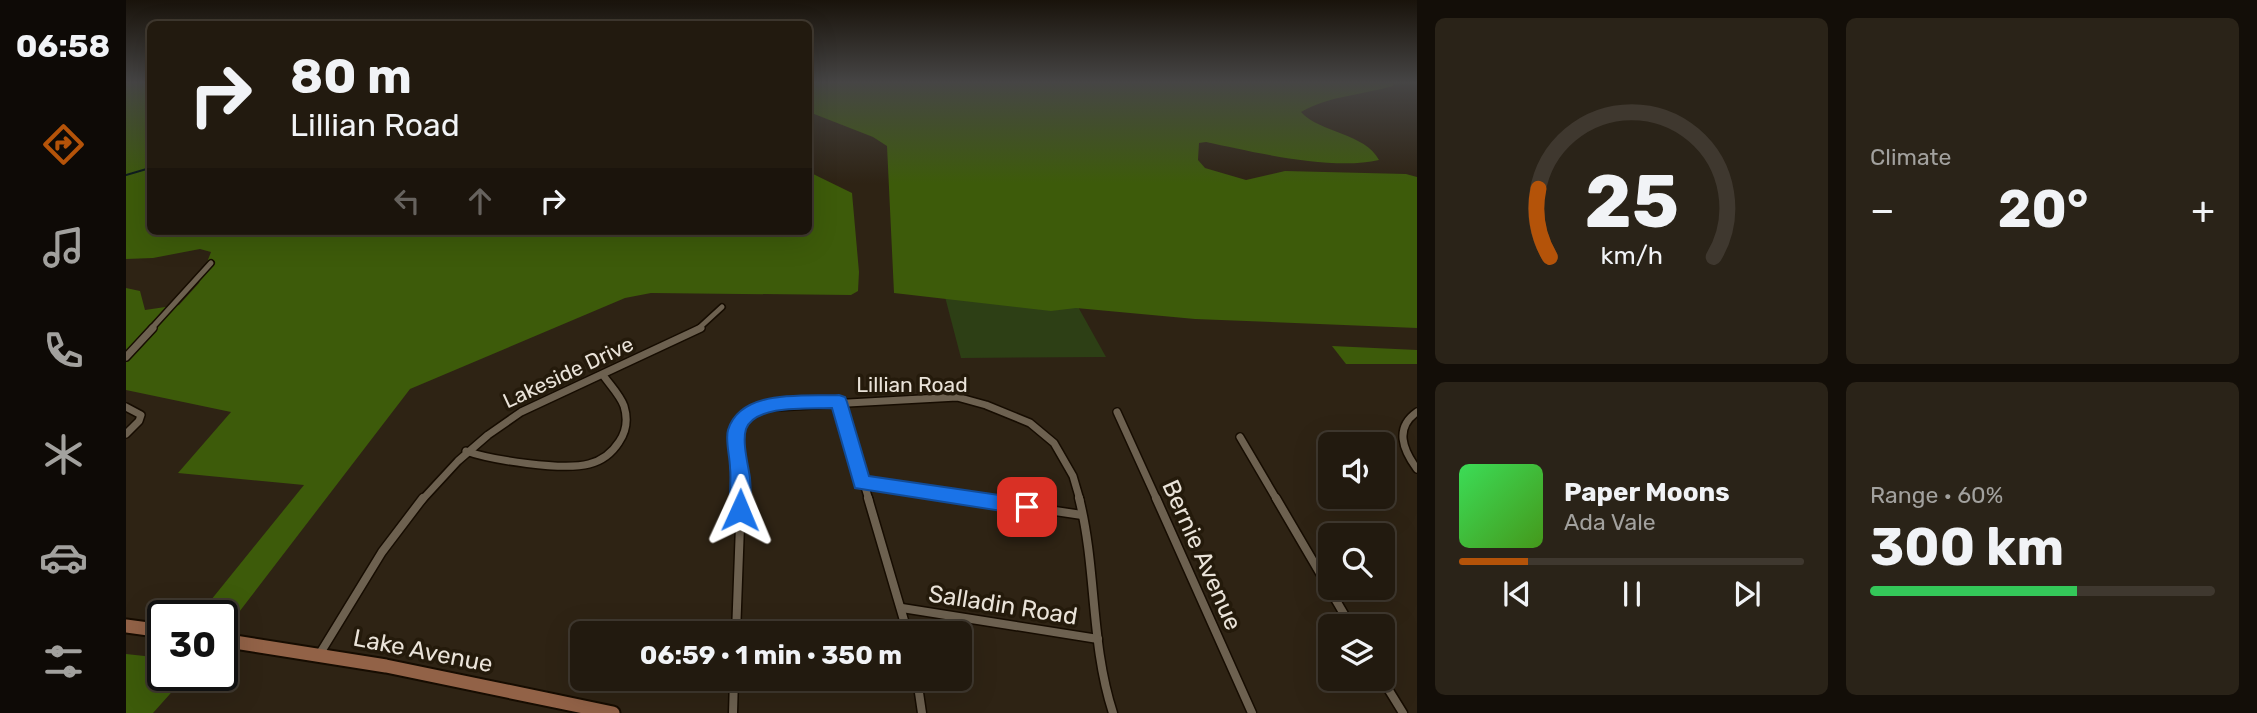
<!DOCTYPE html>
<meta charset="utf-8">
<style>
:root{--surface:#221a0f;--page:#2a2318;--text:#f1f3f6;--muted:#a2a19e;--line:#3f382f;--accent:#b45309}
body{margin:0;font-family:Rubik,sans-serif;background:var(--page);color:var(--text);height:100vh;display:flex;flex-direction:column;font-size:26px;white-space:nowrap}
*{box-sizing:border-box;margin:0}
p{font-size:23px;color:var(--muted)}
.icon{flex:none;width:38px;height:38px;fill:none;stroke:currentColor;stroke-width:2;stroke-linecap:round;stroke-linejoin:round}
.map{position:relative;flex:1;overflow:hidden}
.details{display:flex;flex-direction:column;gap:18px;padding:18px;background:#130e08;width:840px}
.details>*{flex:none}
.guide{position:absolute;left:21px;top:21px;width:665px;height:214px;border-radius:10px;box-shadow:0 7px 28px #0002,0 0 0 2px var(--line);background:#221a0f;color:var(--text);overflow:hidden}
.buttons{position:absolute;left:1192px;top:432px;display:grid;gap:14px}
.buttons a{display:grid;place-items:center;width:77px;height:77px;border-radius:10px;background:var(--surface);box-shadow:0 7px 28px #0002,0 0 0 2px var(--line);font-size:35px}
.speed{position:absolute;left:21px;top:600px;display:flex;gap:14px;font-size:35px;font-weight:700;text-align:center}
.speed>*{display:grid;place-content:center;width:91px;height:91px;border-radius:50%;background:var(--surface);box-shadow:0 7px 28px #0002,0 0 0 2px var(--line);line-height:1}
.speed .limit{border:4px solid #111;border-radius:10px;background:#fff;color:#111}
.pin{position:absolute;display:grid;place-items:center;width:60px;height:60px;color:#fff;margin:-30px;border-radius:14px;box-shadow:0 4px 10px #0006}
.me{position:absolute;width:77px;margin:-38px;rotate:1deg;stroke-linejoin:round;filter:drop-shadow(0 0 5px #0008)}
.turn{display:flex;align-items:center;gap:24px;height:147px;padding:0 28px;font-size:32px}
.turn .icon{width:91px;height:91px;stroke-width:2.5}
.turn b{display:block;font-size:49px;line-height:60px}
.lanes{display:flex;align-items:center;height:66px;padding:0 28px;background:#0003;justify-content:center;gap:35px;direction:ltr}
.lanes .off{opacity:.35}
.big{font-size:52px;font-weight:700;line-height:1.1}
.details .card{flex:1;display:flex;flex-direction:column;justify-content:center;gap:10px;min-width:0;padding:0 24px;border-radius:10px;background:var(--page)}
.details .dial{align-items:center;gap:0}
.dial svg{height:182px;overflow:visible;fill:none;stroke:var(--line);stroke-width:7;stroke-linecap:round;text-anchor:middle}
.dial text{fill:var(--text);stroke:none}
.song{display:flex;align-items:center;gap:21px}
.cover{width:84px;height:84px;border-radius:10px;background:linear-gradient(135deg,hsl(130 70% 55%),hsl(100 70% 35%))}
.played{height:7px;border-radius:4px;background:linear-gradient(90deg,var(--accent) 20%,var(--line) 20%)}
.keys{display:flex;justify-content:space-around;direction:ltr}
.heat{display:flex;justify-content:space-between;align-items:center;font-size:38px;direction:ltr}
.charge{height:10px;border-radius:5px;background:linear-gradient(90deg,#34c759 60%,var(--line) 0)}
.details .tiles{flex:1;display:grid;gap:18px;grid-template-columns:repeat(2,1fr)}
.trip{position:absolute;left:444px;top:621px;width:402px;height:70px;border-radius:10px;background:var(--surface);box-shadow:0 7px 28px #0002,0 0 0 2px var(--line);font-weight:700;line-height:70px;text-align:center}
main{display:flex;flex:1;min-height:0}
.menu{display:flex;flex-direction:column;width:126px;justify-content:space-around;align-items:center;background:#0e0a06;color:var(--muted)}
.menu .icon{width:49px;height:49px}
.menu .current{color:var(--accent)}
.menu b{font-size:32px;color:var(--text)}
.map>svg:first-child{display:block}
.green{fill:#2d3f15}
.forest{fill:#3d5b0a}
.lines{fill:none;stroke-linecap:round;stroke-linejoin:round}
.stream{stroke:#09181b;stroke-width:2}
.street-far2-casing{stroke:#160c01;stroke-width:8}
.street-far1-casing{stroke:#160c01;stroke-width:10}
.street-casing{stroke:#160c01;stroke-width:11}
.secondary-casing{stroke:#160c01;stroke-width:17}
.street-far2{stroke:#6d6150;stroke-width:5}
.street-far1{stroke:#6d6150;stroke-width:7}
.street{stroke:#6d6150;stroke-width:8}
.secondary{stroke:#926247;stroke-width:13}
.route{fill:#1a73e8;stroke:#114b97;stroke-width:2}
.labels{text-anchor:middle;dominant-baseline:central;stroke-width:7;stroke-linejoin:round;paint-order:stroke}
.street-label{font-size:21px;fill:#eae3d9;stroke:#241a0b}
.near-street-label{font-size:24px;fill:#eae3d9;stroke:#241a0b}
</style>
<main>
<nav class="menu">
<b>06:58</b>
<svg class="icon current" aria-label="directions" viewBox="0 0 24 24"><path d="M12 3l9 9-9 9-9-9zM9 14v-3h6M13 9l2 2-2 2"/></svg>
<svg class="icon" aria-label="music" viewBox="0 0 24 24"><path d="M9 18V5l10-2v13"/><circle cx="6" cy="18" r="3"/><circle cx="16" cy="16" r="3"/></svg>
<svg class="icon" aria-label="phone" viewBox="0 0 24 24"><path d="M5 4h4l2 5-3 2q2 4 5 5l2-3 5 2v4C11 20 4 13 5 4z"/></svg>
<svg class="icon" aria-label="climate" viewBox="0 0 24 24"><path d="M12 3v18M4 7l16 10M4 17L20 7"/></svg>
<svg class="icon" aria-label="car" viewBox="0 0 24 24"><path d="M5 17H2v-5l4-1 3-4h7l3 4 3 1v5h-3M9 17h6M6 11h13"/><circle cx="7" cy="17" r="2"/><circle cx="17" cy="17" r="2"/></svg>
<svg class="icon" aria-label="filters" viewBox="0 0 24 24"><path d="M4 7h16M4 17h16"/><circle cx="9" cy="7" r="2"/><circle cx="15" cy="17" r="2"/></svg>
</nav>
<div class="map">
<svg width="1291" height="713" viewBox="0 0 1291 713">
<rect width="100%" height="100%" fill="#2e2314"/>
<polygon class="green" points="767,98 840,106 980,357 835,358"/>
<g class="forest">
<polygon points="0,83 24,83 24,231 682,231 683,172 726,193 733,272 732,291 725,295 525,293 499,298 284,389 110,616 85,600 178,485 52,473 105,412 0,390 0,288 14,291 19,310 53,305 73,283 85,252 74,249 27,258 0,259"/>
<path d="M683,83H1267V86C1236,95 1202,96 1175,112C1194,133 1239,133 1253,160C1206,171 1127,152 1080,142L1073,143L1072,160L1079,168L1120,180L1159,171L1280,174L1291,177V328L1069,319L950,308L925,311L768,293L761,146L747,137L683,112Z"/>
<polygon points="1206,346 1291,350 1291,364 1220,364"/>
<polygon points="0,654 37,658 37,676 60,676 27,713 0,713"/>
</g>
<g class="lines">
<polyline class="stream" points="0,175 24,168"/>
<defs>
<g id="street-far2">
<polyline points="25,329 85,263"/>
<polyline points="572,329 596,307"/>
</g>
<g id="street-far1">
<polyline points="0,357 27,328"/>
<polyline points="713,402 743,500"/>
<polyline points="0,407 15,415 13,421 0,434"/>
<polyline points="991,412 1031,500"/>
<path d="M1291,412C1268,428 1277,450 1291,469"/>
<polyline points="1114,437 1151,500"/>
<path d="M340,451C365,460 437,471 463,464C475,461 486,453 493,442C500,432 502,419 498,406C494,395 484,385 477,375"/>
<polyline points="736,483 854,500"/>
<polyline points="296,500 332,461 362,435 395,412 575,328"/>
<polyline points="614,500 610,432 617,418 631,408 831,397 860,405 904,423 928,443 947,476 954,500"/>
</g>
<g id="street">
<polyline points="742,498 782,634"/>
<polyline points="842,498 956,515"/>
<path d="M953,498C971,569 964,643 987,713"/>
<polyline points="1030,498 1126,713"/>
<polyline points="1150,498 1225,626"/>
<polyline points="776,608 972,639"/>
<polyline points="610,634 615,498"/>
<polyline points="193,655 256,552 297,498"/>
<polyline points="791,679 796,713"/>
<polyline points="1256,679 1277,713"/>
<polyline points="607,713 608,679"/>
</g>
<g id="secondary">
<polyline points="0,626 37,631"/>
<polyline points="96,640 260,666 487,713"/>
</g>
</defs>
<use href="#street-far2" class="street-far2-casing"/>
<use href="#street-far1" class="street-far1-casing"/>
<use href="#street" class="street-casing"/>
<use href="#secondary" class="secondary-casing"/>
<use href="#street-far2" class="street-far2"/>
<use href="#street-far1" class="street-far1"/>
<use href="#street" class="street"/>
<use href="#secondary" class="secondary"/>
</g>
<linearGradient id="sky" x2="0" y2="1"><stop stop-color="#19130b"/><stop offset="0.45" stop-color="#464545"/><stop offset="1" stop-color="#464545" stop-opacity="0"/></linearGradient>
<rect width="1291" height="183" fill="url(#sky)"/>
<path class="route" d="M713,395L719,397L721,402L743,476L901,499L907,501L910,507L907,513L901,515L729,488L706,408C685,409 629,404 620,429C616,442 622,464 624,478C625,490 626,505 621,516L614,518L607,516C601,503 606,482 604,468C604,457 599,440 602,430C615,388 679,397 713,395Z"/>
<g class="labels">
<g class="street-label">
<text transform="translate(442 372) rotate(-25)">Lakeside Drive</text>
<text x="786" y="384">Lillian Road</text>
</g>
<g class="near-street-label">
<text transform="translate(1076 555) rotate(66)">Bernie Avenue</text>
<text transform="translate(877 605) rotate(9)">Salladin Road</text>
<text transform="translate(297 651) rotate(11)">Lake Avenue</text>
</g>
</g>
</svg>
<div class="buttons">
<a><svg class="icon" aria-label="sound" viewBox="0 0 24 24"><path d="M4 9h4l5-4v14l-5-4H4zM17 9q2 3 0 6"/></svg></a>
<a><svg class="icon" aria-label="search" viewBox="0 0 24 24"><circle cx="10" cy="10" r="6"/><path d="M15 15l6 6"/></svg></a>
<a><svg class="icon" aria-label="layers" viewBox="0 0 24 24"><path d="M12 4l9 5-9 5-9-5zM3 14l9 5 9-5"/></svg></a>
</div>
<div class="speed"><div class="limit">30</div></div>
<div class="pin" style="left:901px;top:507px;background:#d93025"><svg class="icon" aria-label="arrive" viewBox="0 0 24 24"><path d="M6 21V4h12l-3 4 3 4H6"/></svg></div>
<svg class="me" style="left:614px;top:510px" viewBox="-20 -20 40 40"><path d="M0-17L14 15 0 8-14 15z" fill="#1a73e8" stroke="#fff" stroke-width="4"/></svg>
<div class="trip">06:59 · 1 min · 350 m</div>
<div class="guide">
<div class="turn"><svg class="icon" aria-label="right" viewBox="0 0 24 24"><path d="M7 20v-9h11M14 6l5 5-5 5"/></svg><div><b>80 m</b>Lillian Road</div></div>
<div class="lanes"><svg class="icon off" aria-label="left" viewBox="0 0 24 24"><path d="M17 20v-9H6M10 6l-5 5 5 5"/></svg><svg class="icon off" aria-label="ahead" viewBox="0 0 24 24"><path d="M12 20V5M6 11l6-6 6 6"/></svg><svg class="icon" aria-label="right" viewBox="0 0 24 24"><path d="M7 20v-9h11M14 6l5 5-5 5"/></svg></div>
</div>
</div>
<section class="details">
<div class="tiles">
<div class="card dial"><svg viewBox="0 0 100 80">
<path d="M14 69A42 42 0 1 1 86 69"/>
<path d="M14 69A42 42 0 0 1 9 39" stroke="#b45309"/>
<text x="50" y="56" font-size="32" font-weight="700">25</text>
<text x="50" y="72" font-size="11">km/h</text>
</svg></div>
<div class="card"><p>Climate</p>
<div class="heat"><a>−</a><b class="big">20°</b><a>+</a></div>
</div>
<div class="card">
<div class="song"><i class="cover"></i><div><b>Paper Moons</b><p>Ada Vale</p></div></div>
<div class="played"></div>
<div class="keys"><svg class="icon" aria-label="previous" viewBox="0 0 24 24"><path d="M18 5L8 12l10 7zM5 5v14"/></svg><svg class="icon" aria-label="pause" viewBox="0 0 24 24"><path d="M8 5v14M16 5v14"/></svg><svg class="icon" aria-label="next" viewBox="0 0 24 24"><path d="M6 5l10 7-10 7zM19 5v14"/></svg></div>
</div>
<div class="card"><p>Range · 60%</p><b class="big">300 km</b><div class="charge"></div></div>
</div>
</section>
</main>
